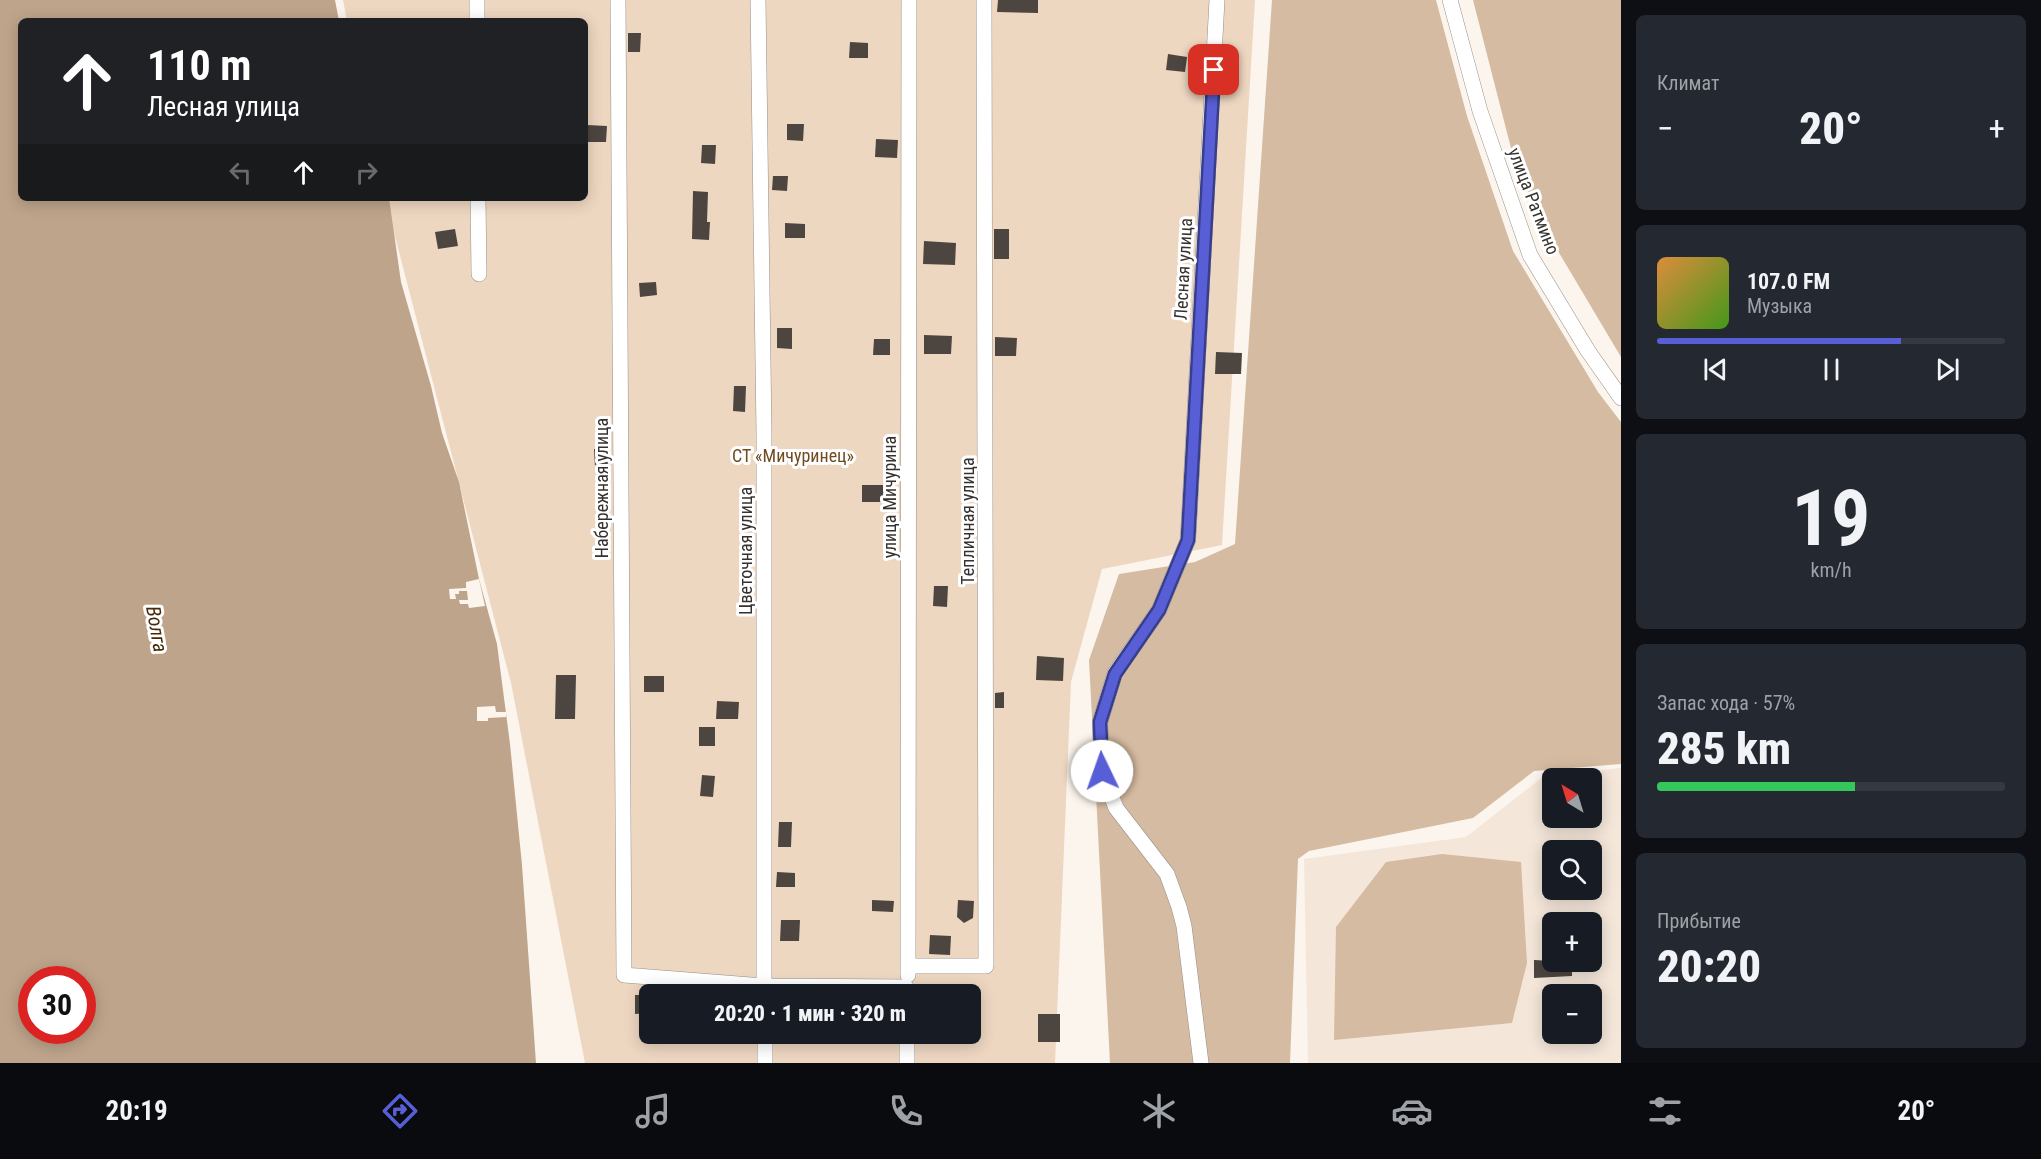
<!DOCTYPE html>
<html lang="ru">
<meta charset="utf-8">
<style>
:root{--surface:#171b24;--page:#242831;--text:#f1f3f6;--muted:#9ea1a6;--line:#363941;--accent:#585fd6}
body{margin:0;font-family:"Roboto Condensed",sans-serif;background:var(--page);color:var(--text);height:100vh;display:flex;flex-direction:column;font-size:22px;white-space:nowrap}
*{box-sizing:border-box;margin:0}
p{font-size:20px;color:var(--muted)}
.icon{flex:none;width:33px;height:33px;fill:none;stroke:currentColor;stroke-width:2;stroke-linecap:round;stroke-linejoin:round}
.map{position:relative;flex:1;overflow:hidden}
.panel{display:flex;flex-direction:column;gap:15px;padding:15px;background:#0d0f14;width:420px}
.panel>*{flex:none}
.banner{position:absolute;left:18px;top:18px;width:570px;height:183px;border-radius:9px;box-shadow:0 3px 15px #0003;background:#202124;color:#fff;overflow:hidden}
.needle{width:39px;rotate:322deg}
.controls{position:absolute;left:1542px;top:768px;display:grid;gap:12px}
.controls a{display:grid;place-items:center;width:60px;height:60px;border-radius:9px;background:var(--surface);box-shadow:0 3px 15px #0003;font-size:30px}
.speed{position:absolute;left:18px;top:966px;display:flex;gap:12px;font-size:30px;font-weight:700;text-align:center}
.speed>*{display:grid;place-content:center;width:78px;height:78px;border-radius:50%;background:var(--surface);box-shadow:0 3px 15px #0003;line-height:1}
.speed .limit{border:9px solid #d22;background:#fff;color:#111}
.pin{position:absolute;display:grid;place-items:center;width:51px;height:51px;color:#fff;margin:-26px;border-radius:12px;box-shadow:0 3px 9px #0006}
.me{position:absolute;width:66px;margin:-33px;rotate:357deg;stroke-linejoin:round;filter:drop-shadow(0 0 4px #0008)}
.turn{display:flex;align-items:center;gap:21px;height:126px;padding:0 30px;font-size:27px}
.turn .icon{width:78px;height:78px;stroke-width:2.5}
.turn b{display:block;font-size:42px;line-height:51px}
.lanes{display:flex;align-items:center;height:57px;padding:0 30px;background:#0003;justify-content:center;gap:30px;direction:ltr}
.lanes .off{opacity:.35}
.big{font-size:45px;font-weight:800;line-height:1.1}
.panel .card{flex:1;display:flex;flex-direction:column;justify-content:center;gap:9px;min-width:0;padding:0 21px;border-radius:9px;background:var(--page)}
.panel .dial{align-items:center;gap:0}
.dial b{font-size:78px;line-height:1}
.song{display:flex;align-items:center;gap:18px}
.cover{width:72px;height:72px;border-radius:9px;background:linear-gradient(135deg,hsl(30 70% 55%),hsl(100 70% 35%))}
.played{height:6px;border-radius:3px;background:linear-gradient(90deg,var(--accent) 70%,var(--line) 70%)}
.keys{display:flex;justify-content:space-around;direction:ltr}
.heat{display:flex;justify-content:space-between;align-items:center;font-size:33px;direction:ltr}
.charge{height:9px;border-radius:4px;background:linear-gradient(90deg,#34c759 57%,var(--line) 0)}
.trip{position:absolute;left:639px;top:984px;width:342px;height:60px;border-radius:9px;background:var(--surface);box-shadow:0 3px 15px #0003;font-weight:800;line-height:60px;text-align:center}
.menu{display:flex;height:96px;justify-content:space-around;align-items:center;background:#090b0e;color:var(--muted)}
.menu .icon{width:42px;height:42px}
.menu .selected{color:var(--accent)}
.menu b{font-size:27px;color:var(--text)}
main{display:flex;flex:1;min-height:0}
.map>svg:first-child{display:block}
.built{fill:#f4e6d9;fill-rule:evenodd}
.green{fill:#eed7c1;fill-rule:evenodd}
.forest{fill:#d5bba1}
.water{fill:#bea48b;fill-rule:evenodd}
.pier{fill:#fcf5ed}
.building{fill:#4d4640}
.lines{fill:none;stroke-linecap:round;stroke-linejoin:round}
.minor-casing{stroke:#968f88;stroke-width:16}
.minor{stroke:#fff;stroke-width:15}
.route-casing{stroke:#393e8b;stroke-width:15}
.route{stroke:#585fd6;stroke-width:10}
.labels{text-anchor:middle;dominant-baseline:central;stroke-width:6;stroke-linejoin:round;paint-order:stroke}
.street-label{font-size:18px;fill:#34312e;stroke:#fff}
.park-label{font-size:18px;fill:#704a20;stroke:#fff}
.water-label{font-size:20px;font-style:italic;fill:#452908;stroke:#fff}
</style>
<main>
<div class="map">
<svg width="1621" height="1063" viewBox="0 0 1621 1063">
<rect width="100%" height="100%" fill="#fcf5ed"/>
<path class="built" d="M1621,768V1063H1308L1304,859L1466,837L1544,776ZM1552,778H1592V818H1552ZM1552,850H1592V890H1552ZM1552,922H1592V962H1552ZM1552,994H1592V1034H1552Z"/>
<path class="green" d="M343,0H1255L1222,545L1102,569L1071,682L1055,1063H585L511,683L385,198H585V21H347ZM650,994H970V1034H650Z"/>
<g class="forest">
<polygon points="1272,0 1436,0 1467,116 1513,251 1598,392 1621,422 1621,764 1534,771 1473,818 1309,851 1298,859 1290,1063 1110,1063 1089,660 1119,574 1195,562 1235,544"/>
<polygon points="1473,0 1621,0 1621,357 1536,214 1512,152"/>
<polygon points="1442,854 1521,862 1527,963 1512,1023 1334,1040 1336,927 1386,862"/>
</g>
<path class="water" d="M0,0H335L339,21H21V198H389L401,282L431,386L442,433L459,482L479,579L497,644L510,744L522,865L536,1063H0ZM32,980H82V1030H32Z"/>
<g class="pier">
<polygon points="479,579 485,606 469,608 468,604 460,604 459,600 468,600 467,591 459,591 459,594 455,594 456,599 450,599 449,589 466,588 466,582"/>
<polygon points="495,706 496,712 506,712 506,717 488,718 488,721 477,721 477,707"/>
</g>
<g class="building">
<polygon points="998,0 1038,0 1038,13 997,12"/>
<polygon points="628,33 641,33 640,52 628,52"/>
<polygon points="850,42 868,43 868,58 849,58"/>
<polygon points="1168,54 1187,57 1185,72 1166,70"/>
<polygon points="787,124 804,124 803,141 787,140"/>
<polygon points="587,125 607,126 606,142 586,142"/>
<polygon points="876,139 898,140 897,158 875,157"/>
<polygon points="702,145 716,145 715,164 701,163"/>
<polygon points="773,176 788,176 787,191 772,190"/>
<polygon points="693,191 708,192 707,222 710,222 709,240 692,239"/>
<polygon points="785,223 805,224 805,238 785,238"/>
<polygon points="455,229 458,246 438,249 435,232"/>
<rect x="994" y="229" width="15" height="30"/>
<polygon points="924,241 956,243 955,265 923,264"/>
<polygon points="656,282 657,295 640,297 639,283"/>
<polygon points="777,328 792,328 792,349 777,348"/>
<polygon points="924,335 952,336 951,354 924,354"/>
<polygon points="995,337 1017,338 1016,356 995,356"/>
<polygon points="874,339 890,339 890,355 873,355"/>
<polygon points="1216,352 1242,353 1241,374 1215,374"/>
<polygon points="734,386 746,386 745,412 733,411"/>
<polygon points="607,448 608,467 595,467 594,449"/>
<rect x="862" y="485" width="26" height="17"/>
<polygon points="934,586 948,586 947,607 933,606"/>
<polygon points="1037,656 1064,658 1063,681 1036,680"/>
<polygon points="556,675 576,675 575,719 555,719"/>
<rect x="644" y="676" width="20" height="16"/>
<polygon points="1004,692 1004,708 995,708 995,693"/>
<polygon points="717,701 739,702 738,719 716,719"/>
<rect x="699" y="727" width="16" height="19"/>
<polygon points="702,775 715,776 713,797 700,796"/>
<polygon points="779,822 792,822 791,847 778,847"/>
<polygon points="777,872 795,873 795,887 776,887"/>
<polygon points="872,900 894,901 893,912 872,911"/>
<polygon points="958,900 974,901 973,918 964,923 957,917"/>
<polygon points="781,920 800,920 799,941 780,941"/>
<polygon points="930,935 951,936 950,955 929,954"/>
<polygon points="1534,960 1572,962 1572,976 1534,978"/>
<polygon points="635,995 650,995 650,1013 635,1014"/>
<rect x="1038" y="1014" width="22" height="28"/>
</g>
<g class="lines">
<defs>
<g id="minor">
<polyline points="477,0 477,21"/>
<polyline points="618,0 624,975 764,986 906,987"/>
<polyline points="758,0 764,434 764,994"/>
<polyline points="1450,0 1480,111 1530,255 1588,351 1621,398"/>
<polyline points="478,198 479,274"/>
<polyline points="909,966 986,966 984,0"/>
<polyline points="908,975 909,0"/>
<polyline points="765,1034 765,1063"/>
<polyline points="907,1034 907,1063"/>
<polyline points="1201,1063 1184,926 1179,907 1167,874 1116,808 1102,771 1100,722 1115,673 1159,610 1188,540 1217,0"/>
</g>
</defs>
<use href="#minor" class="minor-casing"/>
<use href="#minor" class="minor"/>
</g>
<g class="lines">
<defs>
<polyline id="route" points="1102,771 1100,722 1115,674 1159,610 1188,540 1214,70"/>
</defs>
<use href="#route" class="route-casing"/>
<use href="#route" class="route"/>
</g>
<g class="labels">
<g class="street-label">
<text transform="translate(1534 201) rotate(69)">улица Ратмино</text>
<text transform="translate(1183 269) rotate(-87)">Лесная улица</text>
<text transform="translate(601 488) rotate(-90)">Набережная улица</text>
<text transform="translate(889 497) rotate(-90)">улица Мичурина</text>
<text transform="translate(967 521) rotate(-90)">Тепличная улица</text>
<text transform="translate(745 551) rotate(-90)">Цветочная улица</text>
</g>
<g class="park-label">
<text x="793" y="455">СТ «Мичуринец»</text>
</g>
<g class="water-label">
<text transform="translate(157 629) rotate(80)">Волга</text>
</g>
</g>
</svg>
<div class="controls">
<a><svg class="needle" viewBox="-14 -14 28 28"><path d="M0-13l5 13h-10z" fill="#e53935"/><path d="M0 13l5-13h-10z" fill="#9ea1a6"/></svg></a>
<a><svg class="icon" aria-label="search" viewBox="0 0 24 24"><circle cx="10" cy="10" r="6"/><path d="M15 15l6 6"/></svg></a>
<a>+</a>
<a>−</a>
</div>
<div class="speed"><div class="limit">30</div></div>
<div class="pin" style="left:1214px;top:70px;background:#d93025"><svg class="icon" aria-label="arrive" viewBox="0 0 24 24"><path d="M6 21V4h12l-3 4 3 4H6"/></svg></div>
<svg class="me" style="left:1102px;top:771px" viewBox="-20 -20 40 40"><circle r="19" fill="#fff"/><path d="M0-13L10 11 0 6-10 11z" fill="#585fd6"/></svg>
<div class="trip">20:20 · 1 мин · 320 m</div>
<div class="banner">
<div class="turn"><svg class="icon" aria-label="ahead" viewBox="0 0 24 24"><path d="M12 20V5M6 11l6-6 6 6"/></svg><div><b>110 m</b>Лесная улица</div></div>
<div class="lanes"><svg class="icon off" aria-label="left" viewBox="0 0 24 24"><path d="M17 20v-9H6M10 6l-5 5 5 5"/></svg><svg class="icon" aria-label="ahead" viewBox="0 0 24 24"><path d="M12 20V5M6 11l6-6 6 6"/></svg><svg class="icon off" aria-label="right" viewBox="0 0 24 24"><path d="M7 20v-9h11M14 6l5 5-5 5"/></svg></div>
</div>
</div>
<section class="panel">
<div class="card"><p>Климат</p>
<div class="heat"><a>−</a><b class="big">20°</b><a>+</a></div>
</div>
<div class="card">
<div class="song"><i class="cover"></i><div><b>107.0 FM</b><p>Музыка</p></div></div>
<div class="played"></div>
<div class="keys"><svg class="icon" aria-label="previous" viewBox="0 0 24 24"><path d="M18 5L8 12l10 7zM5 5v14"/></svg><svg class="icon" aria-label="pause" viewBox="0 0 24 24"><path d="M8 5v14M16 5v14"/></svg><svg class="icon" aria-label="next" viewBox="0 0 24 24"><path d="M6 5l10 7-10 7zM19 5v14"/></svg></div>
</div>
<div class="card dial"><b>19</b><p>km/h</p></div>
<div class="card"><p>Запас хода · 57%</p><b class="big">285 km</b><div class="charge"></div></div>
<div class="card"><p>Прибытие</p><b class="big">20:20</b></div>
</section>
</main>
<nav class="menu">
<b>20:19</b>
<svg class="icon selected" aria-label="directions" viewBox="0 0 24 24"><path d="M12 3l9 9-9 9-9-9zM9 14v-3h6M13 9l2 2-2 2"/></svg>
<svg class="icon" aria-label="music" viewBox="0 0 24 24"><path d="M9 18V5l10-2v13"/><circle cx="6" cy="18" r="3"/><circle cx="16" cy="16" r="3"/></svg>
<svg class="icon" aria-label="phone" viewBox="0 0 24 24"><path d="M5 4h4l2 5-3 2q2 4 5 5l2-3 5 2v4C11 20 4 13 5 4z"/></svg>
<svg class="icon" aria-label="climate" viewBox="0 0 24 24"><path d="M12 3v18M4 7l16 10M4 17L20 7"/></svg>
<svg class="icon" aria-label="car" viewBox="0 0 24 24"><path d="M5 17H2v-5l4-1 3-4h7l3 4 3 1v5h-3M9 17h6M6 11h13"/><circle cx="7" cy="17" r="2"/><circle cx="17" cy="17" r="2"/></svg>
<svg class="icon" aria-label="filters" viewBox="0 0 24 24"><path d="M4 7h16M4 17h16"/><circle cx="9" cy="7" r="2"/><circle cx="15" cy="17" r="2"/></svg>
<b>20°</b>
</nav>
